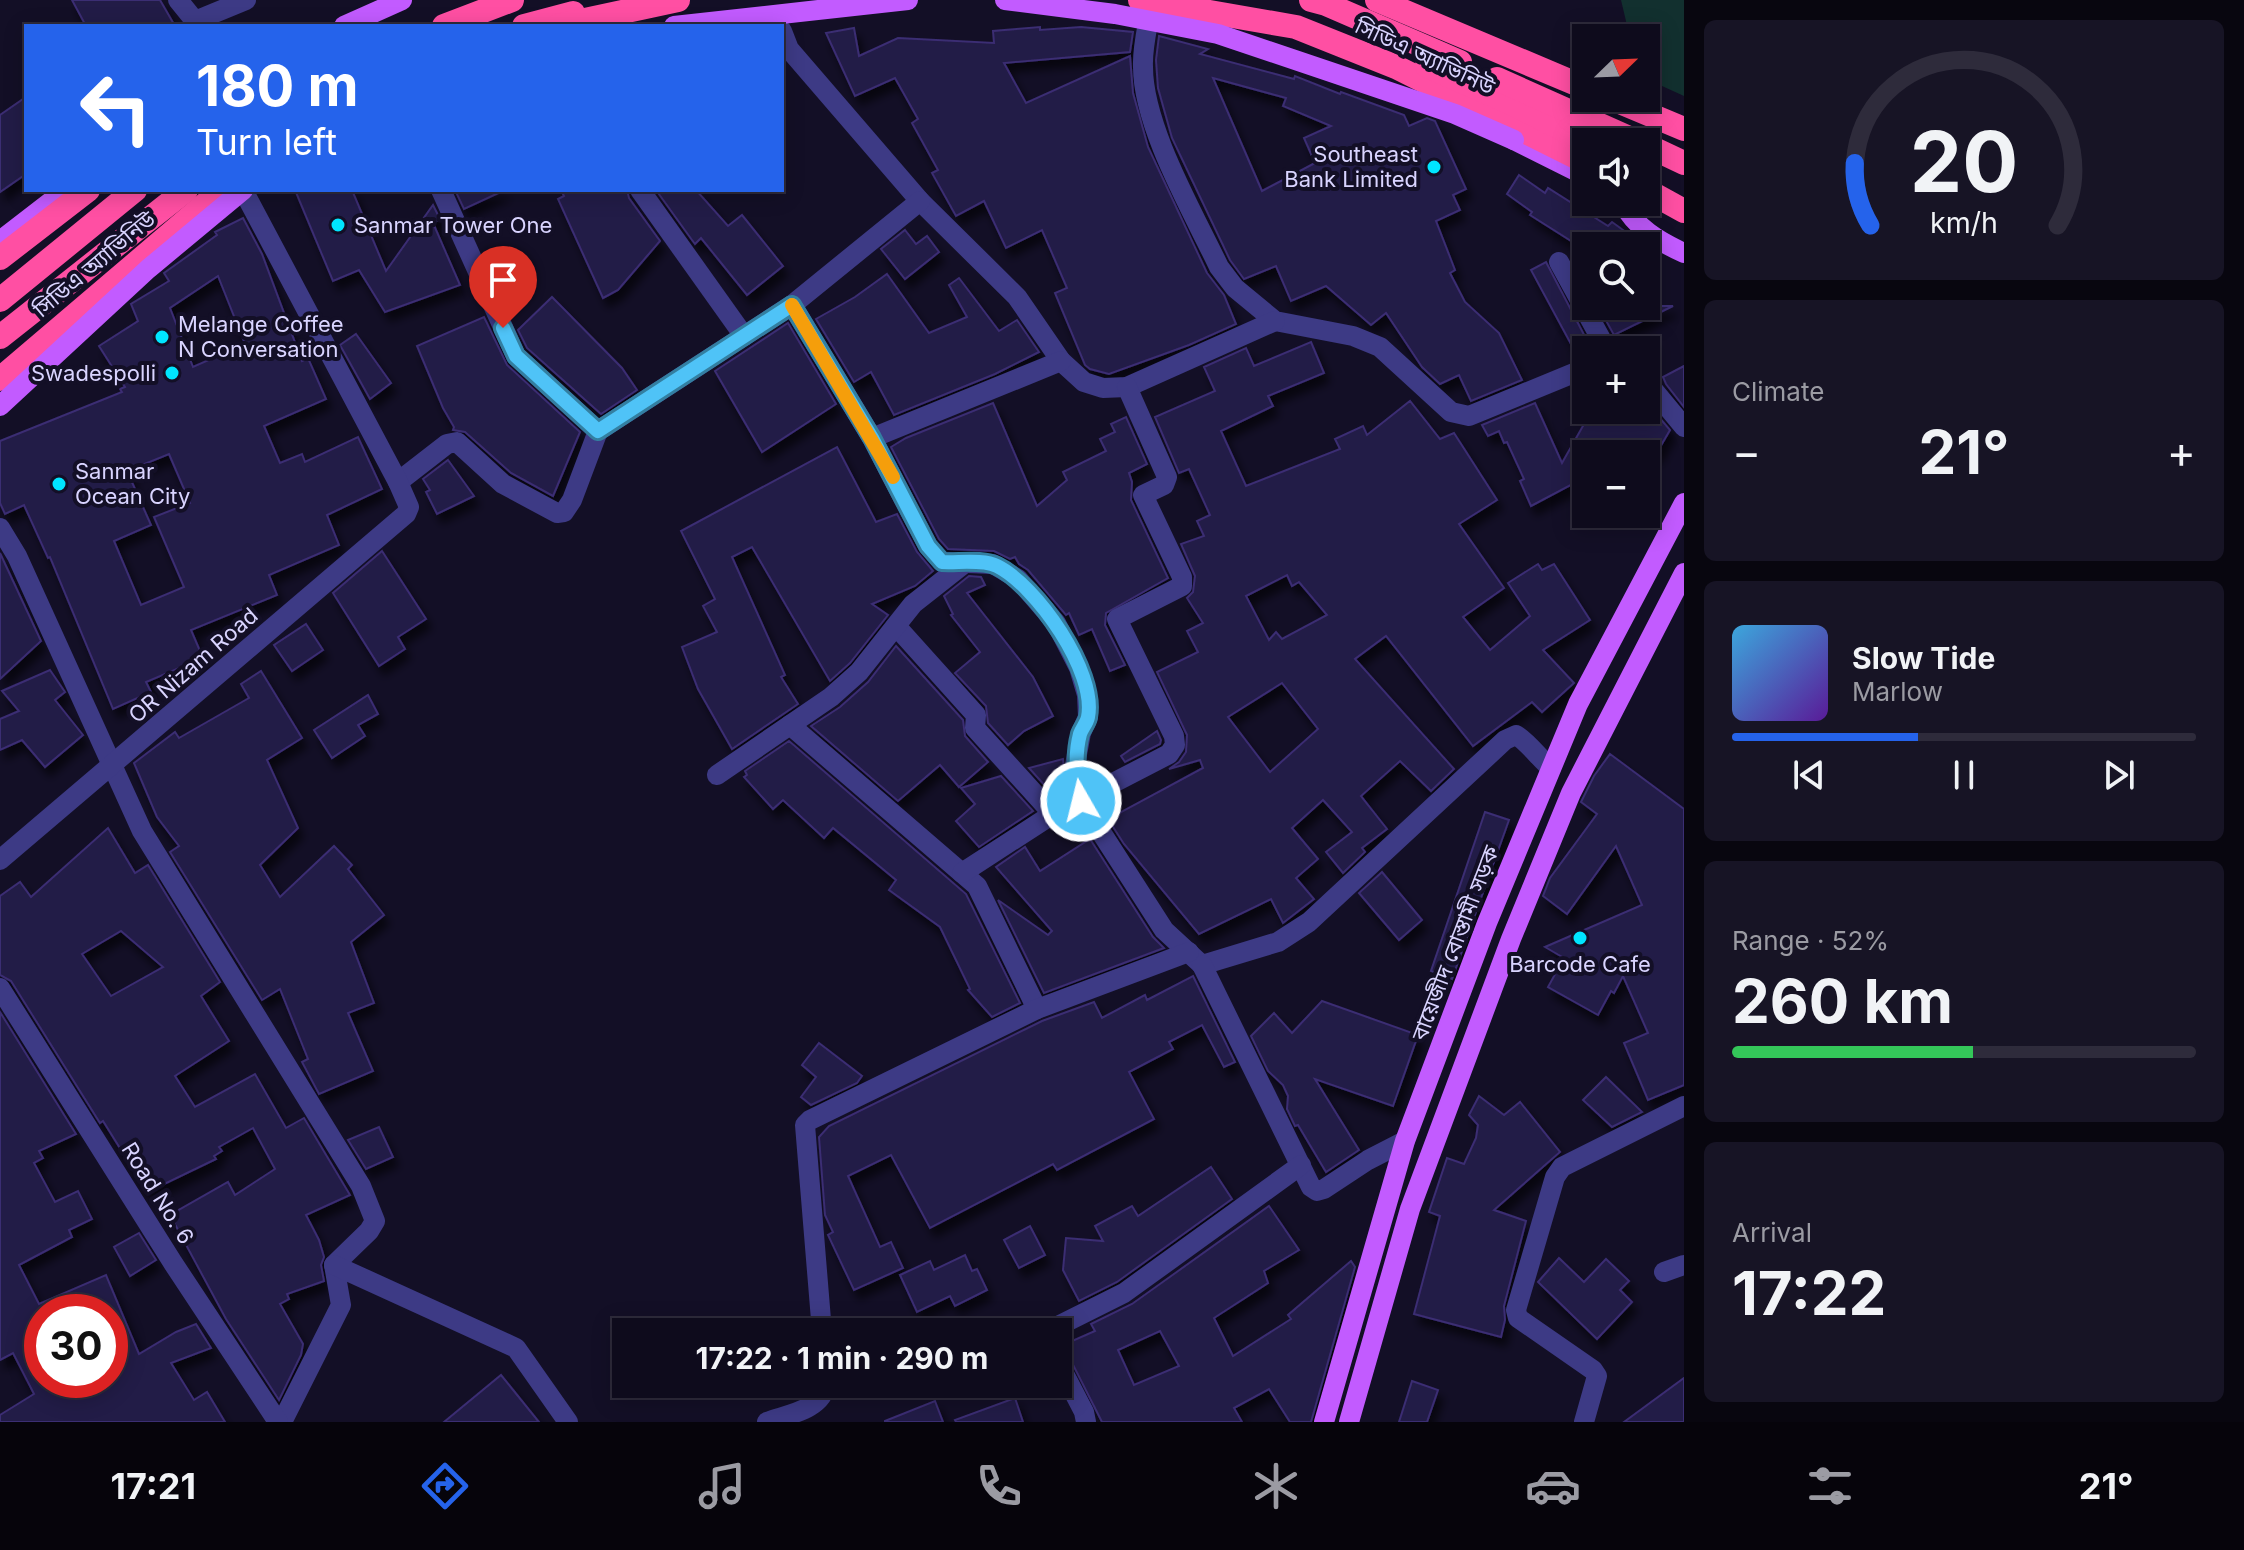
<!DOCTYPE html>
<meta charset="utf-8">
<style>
:root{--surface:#0e0b1c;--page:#171425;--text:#f1f3f6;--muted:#9b9ba3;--line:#2e2b3b;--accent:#2563eb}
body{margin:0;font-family:Inter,"Noto Sans Bengali",sans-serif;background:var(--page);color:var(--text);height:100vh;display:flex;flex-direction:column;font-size:30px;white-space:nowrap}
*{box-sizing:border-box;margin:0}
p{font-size:26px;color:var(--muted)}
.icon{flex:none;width:44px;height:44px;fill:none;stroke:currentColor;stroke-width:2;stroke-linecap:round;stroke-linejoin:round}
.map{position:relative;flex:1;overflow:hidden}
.side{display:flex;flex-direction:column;gap:20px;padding:20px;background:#08060f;width:560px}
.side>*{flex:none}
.guide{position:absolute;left:24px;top:24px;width:760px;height:168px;border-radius:0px;box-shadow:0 4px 20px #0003,0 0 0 2px var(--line);background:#2563eb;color:#fff;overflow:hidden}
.needle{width:52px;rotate:67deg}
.controls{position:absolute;left:1572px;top:24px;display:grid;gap:16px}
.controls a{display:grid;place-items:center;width:88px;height:88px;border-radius:0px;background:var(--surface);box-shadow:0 4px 20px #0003,0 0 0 2px var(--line);font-size:40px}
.speed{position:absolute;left:24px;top:1294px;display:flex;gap:16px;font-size:40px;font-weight:700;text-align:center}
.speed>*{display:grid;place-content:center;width:104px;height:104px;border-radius:50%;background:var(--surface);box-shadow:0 4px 20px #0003,0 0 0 2px var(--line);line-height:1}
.speed .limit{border:12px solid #d22;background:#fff;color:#111}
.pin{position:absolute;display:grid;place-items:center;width:68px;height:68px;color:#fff;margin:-82px -34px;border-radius:50% 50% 50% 0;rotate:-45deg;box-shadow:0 0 8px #0007}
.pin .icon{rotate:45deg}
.me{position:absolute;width:88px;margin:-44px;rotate:352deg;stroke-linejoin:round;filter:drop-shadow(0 0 6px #0008)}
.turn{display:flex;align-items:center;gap:28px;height:168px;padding:0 40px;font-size:36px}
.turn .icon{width:104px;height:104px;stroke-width:2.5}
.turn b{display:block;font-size:56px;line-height:68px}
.big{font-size:60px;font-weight:700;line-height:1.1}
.side .widget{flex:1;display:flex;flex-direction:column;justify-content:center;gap:12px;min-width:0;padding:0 28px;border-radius:12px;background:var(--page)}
.side .dial{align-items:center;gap:0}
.dial svg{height:208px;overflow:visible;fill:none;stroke:var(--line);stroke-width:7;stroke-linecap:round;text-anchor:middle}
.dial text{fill:var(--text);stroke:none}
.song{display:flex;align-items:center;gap:24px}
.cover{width:96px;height:96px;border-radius:12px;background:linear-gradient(135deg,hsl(200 70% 55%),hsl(270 70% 35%))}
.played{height:8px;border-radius:4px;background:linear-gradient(90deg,var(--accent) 40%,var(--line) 40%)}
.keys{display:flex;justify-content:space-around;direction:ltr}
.heat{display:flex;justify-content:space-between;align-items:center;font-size:44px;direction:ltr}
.charge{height:12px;border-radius:6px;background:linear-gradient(90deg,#34c759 52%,var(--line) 0)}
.trip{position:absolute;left:612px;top:1318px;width:460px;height:80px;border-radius:0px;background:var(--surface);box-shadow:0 4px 20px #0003,0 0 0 2px var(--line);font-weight:700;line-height:80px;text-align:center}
.dock{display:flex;height:128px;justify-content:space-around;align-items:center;background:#06040b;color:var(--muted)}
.dock .icon{width:56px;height:56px}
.dock .on{color:var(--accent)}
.dock b{font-size:36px;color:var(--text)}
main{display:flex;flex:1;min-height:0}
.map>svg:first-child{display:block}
.green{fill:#12302f}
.building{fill:#241b47;stroke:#3b2d73;stroke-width:2;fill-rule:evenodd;filter:url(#shadow)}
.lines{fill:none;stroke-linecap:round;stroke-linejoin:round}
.minor{stroke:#3d3a85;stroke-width:20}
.major{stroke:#c25bff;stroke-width:20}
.highway{stroke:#ff4fa3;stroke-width:24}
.major-bridge{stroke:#c25bff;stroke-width:20}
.route-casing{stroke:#337fa1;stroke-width:20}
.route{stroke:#4fc3f7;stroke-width:14}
.slow{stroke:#f59e0b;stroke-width:14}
.poi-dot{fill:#00e5ff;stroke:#130f26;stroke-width:3}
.labels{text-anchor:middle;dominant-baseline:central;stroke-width:8;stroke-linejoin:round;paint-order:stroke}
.street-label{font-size:22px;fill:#d9d4ff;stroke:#130f26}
.poi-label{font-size:22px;fill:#d9d4ff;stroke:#130f26;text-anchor:start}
</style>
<main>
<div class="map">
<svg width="1684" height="1422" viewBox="0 0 1684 1422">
<defs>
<filter id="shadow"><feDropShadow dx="5" dy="9" stdDeviation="4" flood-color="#0009"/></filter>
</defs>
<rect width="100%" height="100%" fill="#130f26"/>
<polygon class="green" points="1621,0 1684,0 1684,96 1662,86 1646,68 1646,38 1630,38"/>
<g class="building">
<polygon points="72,0 160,0 175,26 86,26"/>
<polygon points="1040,27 1040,30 1081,27 1133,32 1130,52 1004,63 1026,103 1130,56 1133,93 1148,147 1207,273 1224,295 1236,324 1189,345 1109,374 1090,369 1085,365 1055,293 1067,288 1042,230 1006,248 984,201 956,216 932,173 938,170 912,123 918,119 895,78 855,96 826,33 854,28 859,56 898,38 994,43 993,31"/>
<path d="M1159,36L1208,49L1200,54L1294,79L1295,76L1340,94L1341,92L1404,115L1409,126L1427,118L1435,121L1466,189L1453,195L1460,210L1436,221L1455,270L1450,273L1465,302L1499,333L1522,380L1471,401L1459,375L1440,384L1422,367L1386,313L1371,325L1326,286L1291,301L1276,266L1244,279L1230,260L1172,138L1158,88L1156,60ZM1213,78L1286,98L1283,106L1331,126L1304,138L1315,163L1262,191Z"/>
<polygon points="26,97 26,174 0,192 0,115"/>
<polygon points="1519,175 1545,193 1548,188 1608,226 1612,222 1645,246 1579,246 1530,215 1532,212 1507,194"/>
<polygon points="295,190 352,190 386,271 433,205 440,219 433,223 460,285 385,312 359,270 333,281"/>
<polygon points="455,190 505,190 464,209"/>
<polygon points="561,190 627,190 629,198 660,241 618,290 603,298 558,199 564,196"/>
<polygon points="656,190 696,190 728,226 742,215 783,266 747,295 701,238 695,244 692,240"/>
<path d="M243,218L262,254L302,361L308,358L326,399L264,426L280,463L302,454L305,462L358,437L382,489L327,515L339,545L269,575L277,595L191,630L203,658L146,682L151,692L113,709L50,557L48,558L24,505L5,514L0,503V441L122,392L120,389L125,387L99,346L138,321L131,304L169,281L164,273L217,235L215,232ZM218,276L245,344L193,367L170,308ZM169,454L190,503L154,517L184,587L141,605L114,541L151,525L127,471Z"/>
<polygon points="905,230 916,244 927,236 939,252 905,279 881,249"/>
<polygon points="1546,262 1592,350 1586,350 1586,354 1578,357 1531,270"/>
<polygon points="887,274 929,333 967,317 949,285 959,278 999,331 1017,320 1039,352 995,374 894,415 871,372 854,382 816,319 855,297"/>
<polygon points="552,297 622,368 637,390 601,414 527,348 518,330"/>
<polygon points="1598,306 1673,306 1614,335"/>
<polygon points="484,317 507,365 580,432 553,496 511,473 465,432 453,430 454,427 443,408 417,346"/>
<polygon points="788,323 836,404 762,452 715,371"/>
<polygon points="356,334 391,383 370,399 340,345"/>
<path d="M1311,342L1324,373L1268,396L1273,406L1221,431L1246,486L1340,449L1335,439L1363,426L1367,435L1410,401L1440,439L1454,433L1497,500L1459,524L1504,588L1463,617L1490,650L1530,616L1508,583L1538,564L1542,570L1554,564L1590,620L1543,650L1574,683L1542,712L1532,702L1473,746L1386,636L1355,659L1454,769L1431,791L1400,761L1361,796L1387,829L1362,848L1365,852L1343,873L1326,852L1352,832L1323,800L1292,828L1318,859L1296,878L1314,899L1283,923L1271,899L1199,934L1124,844L1108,819L1203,768L1200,760L1169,769L1179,762L1186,752L1187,735L1157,672L1198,652L1187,631L1203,623L1187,598L1193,592L1195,576L1181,544L1204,536L1197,521L1210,515L1189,469L1179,473L1155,417L1215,391L1204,367L1246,348L1254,366ZM1287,575L1292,586L1299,582L1327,615L1282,639L1276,632L1269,640L1246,596ZM1282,683L1318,729L1270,772L1228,717Z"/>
<polygon points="1684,366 1684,407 1666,384 1663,377"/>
<polygon points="993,403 1037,506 1067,480 1063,472 1106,451 1100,439 1115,432 1111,424 1126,417 1147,464 1129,473 1132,482 1131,500 1168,578 1106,613 1105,625 1125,665 1110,671 1092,629 1079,635 1069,613 1066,615 1028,570 1019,564 1015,557 1010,559 994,551 948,549 939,539 891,447 906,438"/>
<polygon points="1535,403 1562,463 1592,410 1647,410 1659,417 1670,430 1656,454 1586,454 1586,477 1531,506 1520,481 1524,479 1507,442 1504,443 1499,431 1488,436 1482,425"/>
<polygon points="837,447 876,522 897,514 917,552 933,571 915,586 872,604 888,615 850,663 830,681 752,547 732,557 785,675 781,677 798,704 732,749 698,689 682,647 717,632 703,606 715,599 681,531"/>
<polygon points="448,460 474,496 437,514 426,492 430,490 423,479"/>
<polygon points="382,551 426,619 398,637 405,649 379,666 333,593"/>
<polygon points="0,553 41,641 0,679"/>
<polygon points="969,576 981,577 985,585 967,593 1033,677 1053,716 1024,731 1008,745 988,723 986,706 955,673 980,652 951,615 953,614 944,596"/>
<polygon points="306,624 323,650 292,671 274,645"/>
<polygon points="896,646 963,720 965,736 988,762 959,787 940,765 898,801 811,726 840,707 868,682"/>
<polygon points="50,670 65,692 55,700 83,735 45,767 22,740 0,750 0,719 19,711 2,691"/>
<polygon points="261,671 302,738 267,760 298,828 260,865 280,897 334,846 352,865 348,869 384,915 351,942 374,1003 348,1013 373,1071 319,1094 302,1062 308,1059 280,989 262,1000 170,852 179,846 157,817 134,763 175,732 179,738 249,698 241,684"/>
<polygon points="368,695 378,714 358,725 365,736 332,758 314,730"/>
<polygon points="1157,731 1161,740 1160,744 1125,762 1121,756"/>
<polygon points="789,741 966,894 1020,1003 992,1017 968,990 970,989 940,927 889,890 896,880 833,828 824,838 783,800 773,809 744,777 747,775 745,771"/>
<polygon points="1610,754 1684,809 1684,1085 1648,1100 1624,1043 1648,1033 1623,976 1614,993 1611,991 1598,1015 1548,987 1564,958 1545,947 1642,905 1616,846 1567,914 1543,896 1550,878 1597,814 1581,802 1594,776"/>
<polygon points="1063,759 1066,792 1056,798 1029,768"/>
<polygon points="1001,776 1033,811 979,847 956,821 975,804 961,788"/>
<polygon points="1485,812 1509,820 1452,979 1431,971"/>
<path d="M108,828L135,873L148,865L220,982L201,996L229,1041L175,1076L195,1107L255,1074L286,1128L304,1118L350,1195L306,1215L319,1240L324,1257L321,1265L324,1281L287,1294L289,1299L280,1304L303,1344L301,1355L279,1400L226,1319L170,1215L228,1182L235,1195L275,1169L253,1128L219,1147L222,1151L214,1156L216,1159L156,1188L154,1185L146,1190L103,1121L100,1123L11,981L0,975V896L20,882L31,897ZM121,931L163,967L111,996L82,954Z"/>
<polygon points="1090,839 1153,937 1164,948 1044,993 998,900 1048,935 1052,931 996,867 1025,847 1040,871"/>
<polygon points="1382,872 1422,920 1399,940 1359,893"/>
<polygon points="1193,976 1235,1062 1224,1067 1202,1025 1169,1042 1173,1049 1129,1072 1154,1119 1057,1170 1053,1164 930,1228 891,1155 848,1176 880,1247 891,1242 903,1268 854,1290 828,1235 833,1232 825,1215 819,1137 829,1126 1042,1021 1094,1002 1102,1018 1145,995 1147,1000"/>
<polygon points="1322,1001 1418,1035 1393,1106 1315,1079 1359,1150 1326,1172 1298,1125 1295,1126 1287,1109 1288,1096 1283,1085 1268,1071 1251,1036 1274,1013 1292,1033"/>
<path d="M0,1012L76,1134L39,1151L43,1158L34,1163L55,1202L78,1191L92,1219L69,1230L72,1237L19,1265L39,1304L106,1275L139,1354L176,1332L196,1324L211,1348L171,1363L194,1400L207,1392L225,1422H0V1415L34,1394L13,1353L0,1360ZM42,1312H110V1380H42Z"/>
<polygon points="819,1043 862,1076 857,1083 811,1105 801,1097 816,1077 802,1065"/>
<polygon points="1606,1077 1642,1112 1612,1127 1583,1100"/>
<polygon points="1479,1096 1504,1115 1520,1102 1560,1152 1494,1210 1526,1221 1504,1306 1505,1320 1501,1337 1414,1314 1440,1216 1429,1212 1447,1158 1464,1164 1476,1138 1478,1125 1469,1115"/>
<polygon points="379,1127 393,1157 366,1169 348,1140"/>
<polygon points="1211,1167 1232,1199 1117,1282 1079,1301 1063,1270 1066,1238 1103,1241 1095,1226 1132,1206 1138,1216"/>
<path d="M1269,1206L1299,1250L1264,1271L1268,1283L1214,1318L1233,1356L1291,1319L1288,1315L1351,1261L1355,1267L1311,1422H1290L1269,1389L1234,1408L1242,1422H1102L1063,1345L1095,1331L1091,1324L1132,1304ZM1160,1331L1179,1366L1134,1385L1118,1350Z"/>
<polygon points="1030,1226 1045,1255 1019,1268 1004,1240"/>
<polygon points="139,1233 156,1260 130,1276 114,1247"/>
<polygon points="965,1255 972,1271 977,1269 987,1290 955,1306 950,1296 917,1312 900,1275 930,1261 934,1270"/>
<polygon points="1559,1258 1584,1282 1606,1259 1629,1281 1620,1290 1632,1302 1597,1339 1538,1282"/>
<polygon points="501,1375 539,1422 444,1422"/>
<polygon points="1684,1378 1684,1422 1624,1422"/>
<polygon points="1412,1381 1438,1390 1427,1422 1399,1422"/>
<polygon points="1015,1398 1023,1422 956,1422 955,1420"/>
<polygon points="935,1401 943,1422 885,1422 885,1421"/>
</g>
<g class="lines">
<g class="minor">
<polyline points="178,0 195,21 246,0"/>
<path d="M1151,6C1148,26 1142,47 1143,67C1143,127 1193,212 1219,267L1235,288L1275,321L1353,336L1380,347L1451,412L1469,416L1586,368"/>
<polyline points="782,31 789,49 920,201 1017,297 1061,361 1084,382 1103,388 1127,387 1275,321"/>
<polyline points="441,190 516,356 598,431"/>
<polyline points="640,190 744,336"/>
<polyline points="1559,262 1607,350"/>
<path d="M792,305L872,438L928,546L942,562L993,564L1018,579L1056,623L1079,668L1087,695L1088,717L1081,733L1075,765L1081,801L1164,930L1202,965L1278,942L1309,922L1505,740L1516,735C1527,741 1540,759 1551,768"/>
<polyline points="1646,381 1684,427"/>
<polyline points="872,438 1061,361"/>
<polyline points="398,482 447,444 457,442 503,484 557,513 564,512 572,500 598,431 792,305 920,201"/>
<polyline points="0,528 17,556 142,831 361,1186 375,1221 369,1231 334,1265 341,1305 282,1422"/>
<polyline points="896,626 976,715 975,728 1053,814 1169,754 1175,745 1174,736 1117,619 1182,586 1182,577 1143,495 1164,485 1167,477 1127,387"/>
<polyline points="790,725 977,886 1037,1009"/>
<polyline points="717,775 831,697 859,672 913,604 965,563"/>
<polyline points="0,860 406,514 409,507 398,482 243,190"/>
<polyline points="962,873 1053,814"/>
<polyline points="1202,965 1311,1187 1317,1191 1324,1189 1368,1160 1405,1141"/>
<polyline points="0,988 173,1263 278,1422"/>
<polyline points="334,1265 516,1348 568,1422"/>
<polyline points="1664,1272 1684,1265"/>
<polyline points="822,1332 805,1125 810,1120 1037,1009 1189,952"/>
<polyline points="1046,1332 1124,1293 1301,1165"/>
<polyline points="1058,1362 1084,1412 1086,1422"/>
<path d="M767,1422C789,1414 822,1410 826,1384"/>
<polyline points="1584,1422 1597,1376 1593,1370 1518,1318 1516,1310 1555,1177 1562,1167 1684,1106"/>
</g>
<g class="major">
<polyline points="1514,140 1586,176"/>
<path d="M1622,202C1636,228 1658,241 1684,253"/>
<polyline points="0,241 66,190"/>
<polyline points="1324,1422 1405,1141 1487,923 1578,704 1684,503"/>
<polyline points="1349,1422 1410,1209 1511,939 1571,793 1684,573"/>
</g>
<g class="highway">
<polyline points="1140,0 1296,27 1396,67 1586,162"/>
<polyline points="1311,0 1326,4 1460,62"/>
<polyline points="1377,0 1586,88"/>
<polyline points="444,26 512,0"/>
<polyline points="524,26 573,13"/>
<polyline points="557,26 678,0"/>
<polyline points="1427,66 1509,102 1588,142"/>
<polyline points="1497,79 1638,142"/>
<polyline points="1610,98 1684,129"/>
<polyline points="1646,145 1684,163"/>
<polyline points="1646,190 1684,211"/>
<polyline points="0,258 88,190"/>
<polyline points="0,300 135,190"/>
<polyline points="0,337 186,190"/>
<polyline points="0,379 222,190"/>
</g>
<g class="major-bridge">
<polyline points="1005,0 1115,14 1218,34 1455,114 1514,140"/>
<polyline points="344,26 402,0"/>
<polyline points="674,26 908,0"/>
<polyline points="0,406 148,269 243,190"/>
</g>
</g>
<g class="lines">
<defs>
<path id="route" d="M503,328L516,356L598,431L792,305L872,438L928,546L942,562C958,563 983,559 997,566C1036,585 1097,672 1088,717C1087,723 1082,728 1080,734C1074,757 1077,777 1081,801"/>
</defs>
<use href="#route" class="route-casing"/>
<use href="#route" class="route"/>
<polyline class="slow" points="792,305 893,477"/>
</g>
<g class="poi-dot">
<circle cx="1434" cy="167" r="8"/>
<circle cx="338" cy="225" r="8"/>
<circle cx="162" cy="337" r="8"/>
<circle cx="172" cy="373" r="8"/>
<circle cx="59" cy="484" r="8"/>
<circle cx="1580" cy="938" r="8"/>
</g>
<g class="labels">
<g class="street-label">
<text transform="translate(1425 56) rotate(25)">সিডিএ অ্যাভিনিউ</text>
<text transform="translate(94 264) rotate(-40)">সিডিএ অ্যাভিনিউ</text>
<text transform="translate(193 665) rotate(-41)">OR Nizam Road</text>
<text transform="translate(1455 943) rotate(-69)">বায়েজীদ বোস্তামী সড়ক</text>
<text transform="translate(158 1193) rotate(58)">Road No. 6</text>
</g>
<g class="poi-label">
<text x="1418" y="154" text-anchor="end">Southeast<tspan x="1418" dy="25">Bank Limited</tspan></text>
<text x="354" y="225">Sanmar Tower One</text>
<text x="178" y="324">Melange Coffee<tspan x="178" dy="25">N Conversation</tspan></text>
<text x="156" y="373" text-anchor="end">Swadespolli</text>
<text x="75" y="471">Sanmar<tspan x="75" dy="25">Ocean City</tspan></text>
<text x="1580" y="964" text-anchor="middle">Barcode Cafe</text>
</g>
</g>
</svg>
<div class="controls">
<a><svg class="needle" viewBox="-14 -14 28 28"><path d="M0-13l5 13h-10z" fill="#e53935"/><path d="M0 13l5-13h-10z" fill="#9b9ba3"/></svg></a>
<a><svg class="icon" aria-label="sound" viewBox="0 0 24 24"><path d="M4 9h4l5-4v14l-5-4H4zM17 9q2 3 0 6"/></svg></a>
<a><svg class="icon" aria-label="search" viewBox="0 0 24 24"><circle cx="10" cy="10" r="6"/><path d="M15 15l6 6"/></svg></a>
<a>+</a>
<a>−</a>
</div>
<div class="speed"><div class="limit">30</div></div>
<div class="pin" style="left:503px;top:328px;background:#d93025"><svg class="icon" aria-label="arrive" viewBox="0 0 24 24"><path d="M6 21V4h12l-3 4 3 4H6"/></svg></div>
<svg class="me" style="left:1081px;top:801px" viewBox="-20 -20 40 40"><circle r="17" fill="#4fc3f7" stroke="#fff" stroke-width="3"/><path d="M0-11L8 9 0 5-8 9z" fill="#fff"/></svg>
<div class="trip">17:22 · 1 min · 290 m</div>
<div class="guide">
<div class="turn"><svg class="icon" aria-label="left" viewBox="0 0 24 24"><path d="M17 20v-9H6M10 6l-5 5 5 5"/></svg><div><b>180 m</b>Turn left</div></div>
</div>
</div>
<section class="side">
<div class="widget dial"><svg viewBox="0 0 100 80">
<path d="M14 69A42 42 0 1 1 86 69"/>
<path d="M14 69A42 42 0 0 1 8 45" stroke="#2563eb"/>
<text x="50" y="56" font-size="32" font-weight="700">20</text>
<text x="50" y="72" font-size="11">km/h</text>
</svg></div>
<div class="widget"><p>Climate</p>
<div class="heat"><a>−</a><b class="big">21°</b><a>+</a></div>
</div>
<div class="widget">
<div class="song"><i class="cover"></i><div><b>Slow Tide</b><p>Marlow</p></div></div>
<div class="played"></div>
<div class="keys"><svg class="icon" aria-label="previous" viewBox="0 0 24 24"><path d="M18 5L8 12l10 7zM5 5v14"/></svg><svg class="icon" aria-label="pause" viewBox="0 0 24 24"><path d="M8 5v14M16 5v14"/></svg><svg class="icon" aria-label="next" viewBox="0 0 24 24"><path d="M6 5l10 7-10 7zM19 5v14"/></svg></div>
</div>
<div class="widget"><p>Range · 52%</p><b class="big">260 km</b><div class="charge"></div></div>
<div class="widget"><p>Arrival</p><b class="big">17:22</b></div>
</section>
</main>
<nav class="dock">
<b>17:21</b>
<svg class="icon on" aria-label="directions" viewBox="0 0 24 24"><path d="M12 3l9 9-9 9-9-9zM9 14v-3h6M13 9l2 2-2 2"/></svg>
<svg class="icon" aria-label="music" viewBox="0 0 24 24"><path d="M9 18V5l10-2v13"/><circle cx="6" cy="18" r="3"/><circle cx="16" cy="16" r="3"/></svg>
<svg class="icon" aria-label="phone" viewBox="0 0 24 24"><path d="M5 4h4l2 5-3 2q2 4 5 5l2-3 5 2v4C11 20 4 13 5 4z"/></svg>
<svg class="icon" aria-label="climate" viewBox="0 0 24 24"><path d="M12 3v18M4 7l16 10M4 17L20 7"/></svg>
<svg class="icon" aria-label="car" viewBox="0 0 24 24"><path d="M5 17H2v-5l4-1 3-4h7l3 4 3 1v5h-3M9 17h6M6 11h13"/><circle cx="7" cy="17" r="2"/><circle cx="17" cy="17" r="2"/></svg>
<svg class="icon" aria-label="filters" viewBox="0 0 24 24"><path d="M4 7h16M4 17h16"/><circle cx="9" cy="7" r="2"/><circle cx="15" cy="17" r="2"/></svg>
<b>21°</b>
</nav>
